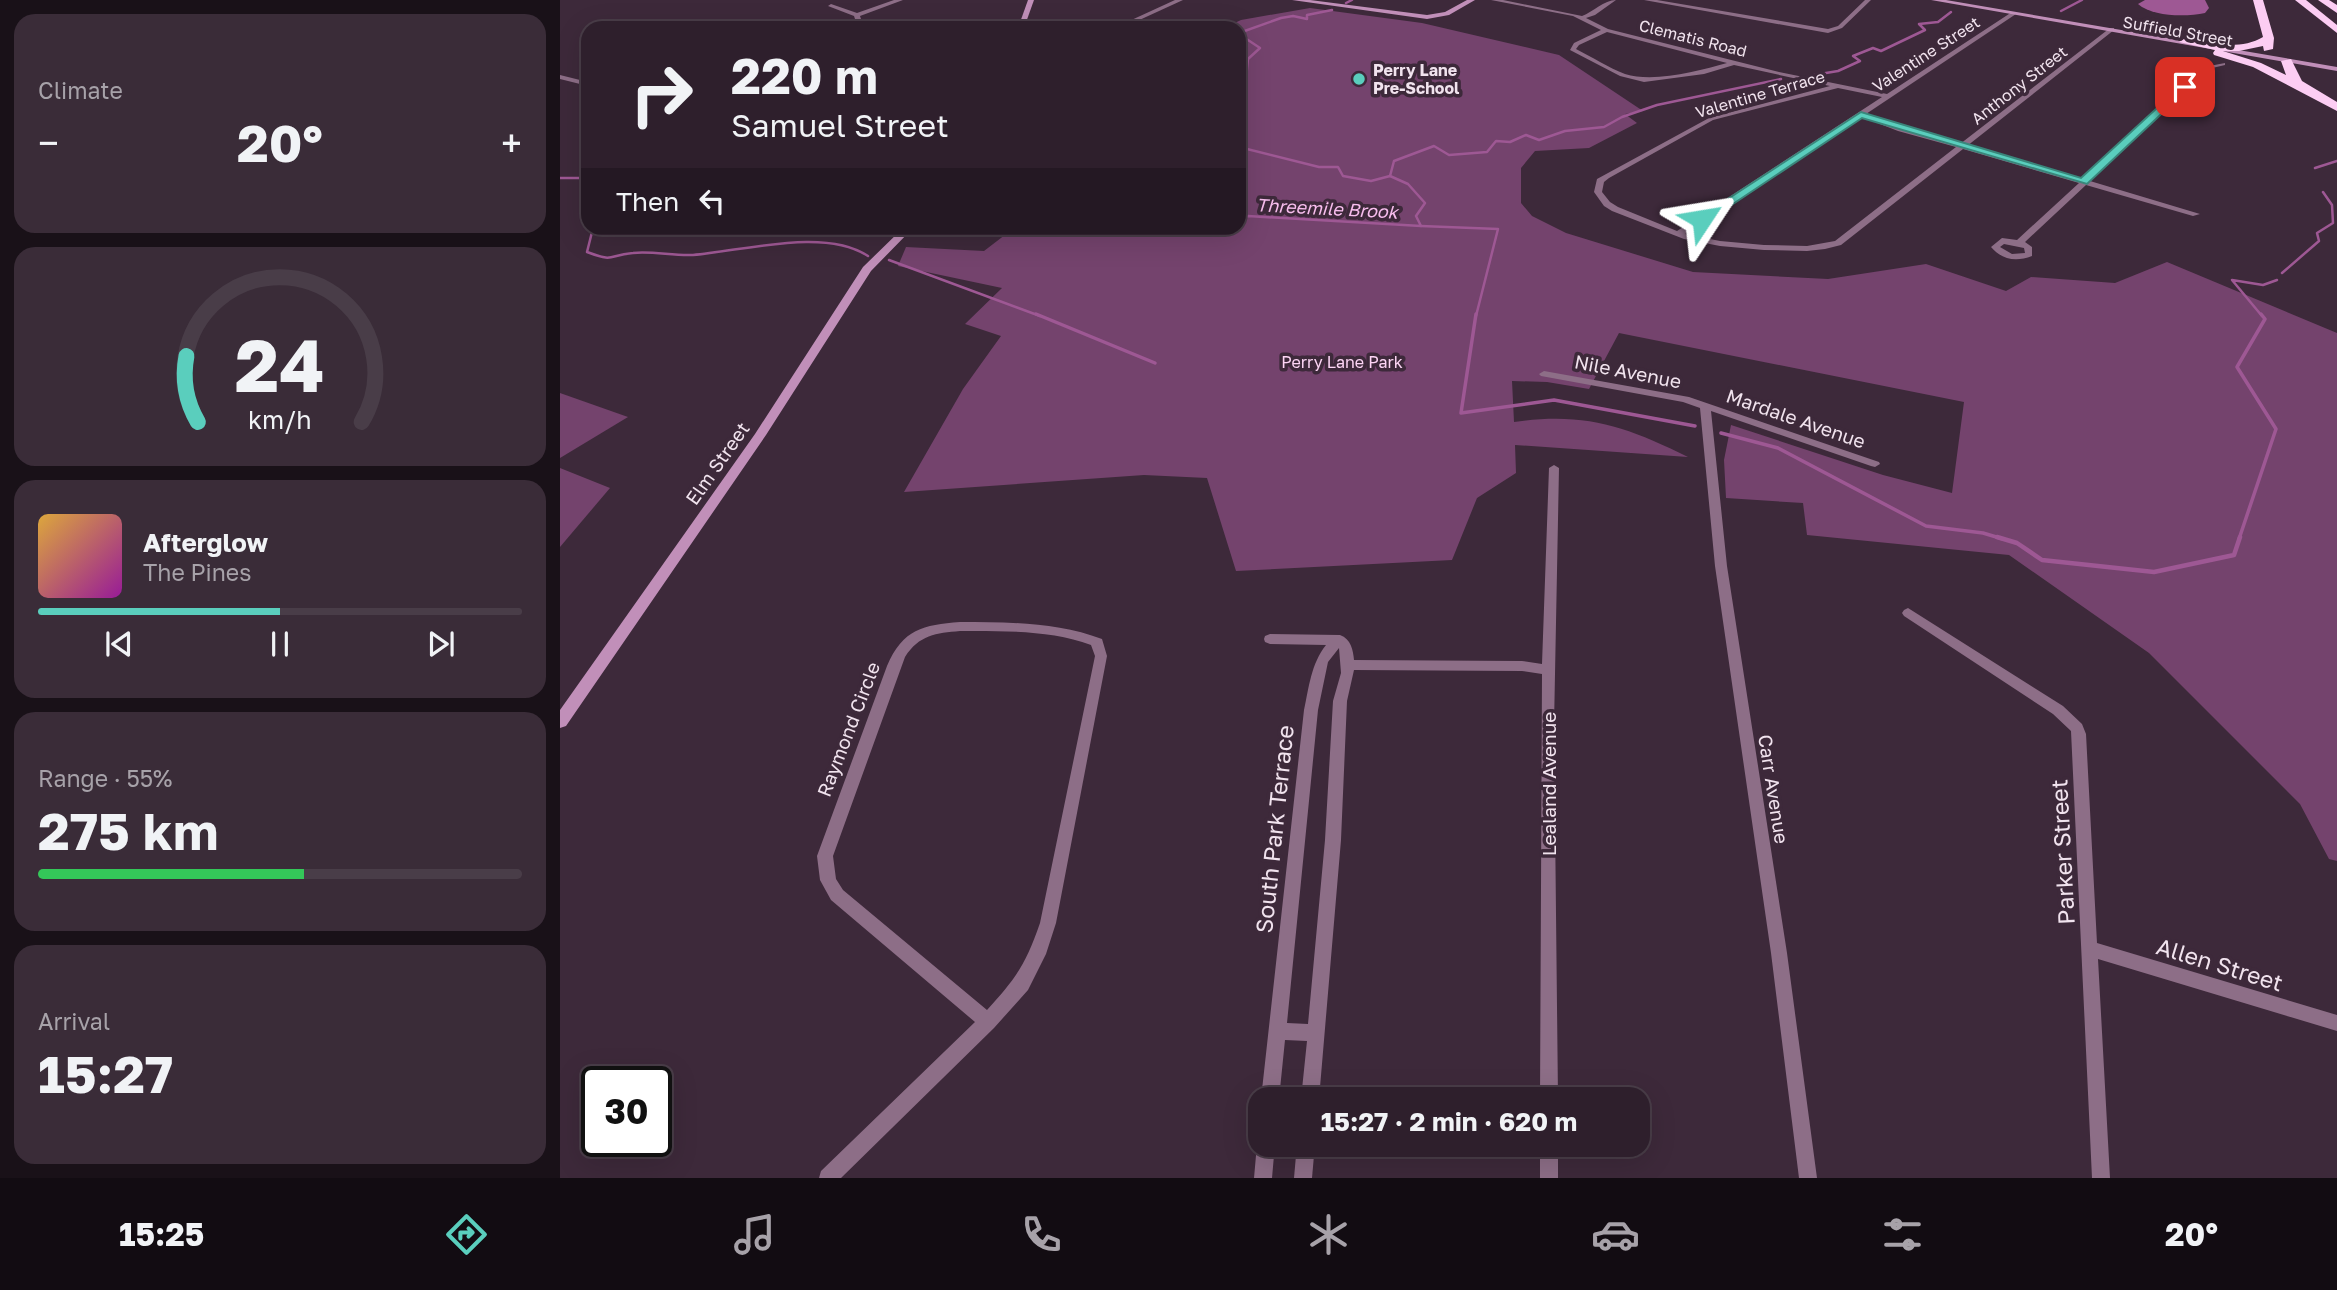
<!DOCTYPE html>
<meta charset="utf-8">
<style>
:root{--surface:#2e1f2c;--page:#3a2c38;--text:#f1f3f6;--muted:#a7a2a9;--line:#493d48;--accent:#5acebd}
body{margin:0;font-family:"Golos Text",sans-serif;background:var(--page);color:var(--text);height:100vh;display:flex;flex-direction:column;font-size:26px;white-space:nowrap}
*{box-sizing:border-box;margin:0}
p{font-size:23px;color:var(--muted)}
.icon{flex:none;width:38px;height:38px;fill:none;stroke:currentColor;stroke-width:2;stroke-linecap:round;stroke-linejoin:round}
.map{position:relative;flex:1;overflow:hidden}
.details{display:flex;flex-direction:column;gap:14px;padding:14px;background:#191118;width:560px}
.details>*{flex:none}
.banner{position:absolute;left:21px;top:21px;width:665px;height:214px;border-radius:21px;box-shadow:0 7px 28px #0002,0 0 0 2px var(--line);background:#2e1f2c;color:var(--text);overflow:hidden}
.speed{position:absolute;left:21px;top:1066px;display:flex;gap:14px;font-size:35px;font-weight:700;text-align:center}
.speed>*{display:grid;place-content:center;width:91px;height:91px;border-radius:50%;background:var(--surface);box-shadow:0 7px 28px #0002,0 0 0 2px var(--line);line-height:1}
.speed .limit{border:4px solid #111;border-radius:10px;background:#fff;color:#111}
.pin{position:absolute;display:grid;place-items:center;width:60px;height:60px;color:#fff;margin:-30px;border-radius:14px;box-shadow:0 4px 10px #0006}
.me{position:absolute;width:77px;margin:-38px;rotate:57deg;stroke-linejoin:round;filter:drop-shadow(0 0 5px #0008)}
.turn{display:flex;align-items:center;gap:24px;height:147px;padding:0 35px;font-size:32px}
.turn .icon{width:91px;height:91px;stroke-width:2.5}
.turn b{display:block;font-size:49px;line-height:60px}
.then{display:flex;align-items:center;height:66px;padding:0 35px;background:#0003;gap:14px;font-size:26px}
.big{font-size:52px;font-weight:700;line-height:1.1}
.details .card{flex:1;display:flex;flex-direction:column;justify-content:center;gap:10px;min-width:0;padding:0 24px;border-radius:21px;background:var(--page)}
.details .dial{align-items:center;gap:0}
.dial svg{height:182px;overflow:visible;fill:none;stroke:var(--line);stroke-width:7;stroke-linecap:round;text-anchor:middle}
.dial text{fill:var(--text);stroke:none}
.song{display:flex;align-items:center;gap:21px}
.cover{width:84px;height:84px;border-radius:10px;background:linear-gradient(135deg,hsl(40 70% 55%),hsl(300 70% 35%))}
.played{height:7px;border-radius:4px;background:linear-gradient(90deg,var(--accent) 50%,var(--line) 50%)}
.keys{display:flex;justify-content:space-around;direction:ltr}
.heat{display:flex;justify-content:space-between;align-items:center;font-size:38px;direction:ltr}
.charge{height:10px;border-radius:5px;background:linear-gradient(90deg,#34c759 55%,var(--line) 0)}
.trip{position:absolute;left:688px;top:1087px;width:402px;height:70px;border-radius:21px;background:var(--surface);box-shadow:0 7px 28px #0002,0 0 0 2px var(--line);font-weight:700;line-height:70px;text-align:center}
.tab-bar{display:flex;height:112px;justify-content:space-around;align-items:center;background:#120c12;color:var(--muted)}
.tab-bar .icon{width:49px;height:49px}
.tab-bar .selected{color:var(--accent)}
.tab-bar b{font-size:32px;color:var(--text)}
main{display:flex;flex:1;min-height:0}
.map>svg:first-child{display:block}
.green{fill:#74436d}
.water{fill:#9e5894}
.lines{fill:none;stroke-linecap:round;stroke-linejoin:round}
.stream-far2{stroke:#9e5894;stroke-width:2.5}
.stream-far1{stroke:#9e5894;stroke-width:3.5}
.stream{stroke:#9e5894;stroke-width:4.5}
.street{fill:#8d6e87;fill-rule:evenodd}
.secondary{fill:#c18fb9;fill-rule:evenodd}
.highway{fill:#fccdf3;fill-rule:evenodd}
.route{fill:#5acebd;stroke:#3a867b;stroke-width:2}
.poi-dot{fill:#5acebd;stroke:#3d293a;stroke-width:2.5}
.labels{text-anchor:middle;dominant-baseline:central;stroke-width:7;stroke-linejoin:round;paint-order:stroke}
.far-street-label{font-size:16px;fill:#f1e3ee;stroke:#3d293a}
.far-poi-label{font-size:16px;font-weight:bold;fill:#f1e3ee;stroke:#3d293a;text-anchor:start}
.far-park-label{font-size:16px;fill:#fdd5f5;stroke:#3d293a}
.far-water-label{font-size:18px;font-style:italic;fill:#f7bded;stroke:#3d293a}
.street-label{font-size:19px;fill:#f1e3ee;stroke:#3d293a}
.near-street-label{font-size:23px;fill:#f1e3ee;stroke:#3d293a}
</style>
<main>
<section class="details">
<div class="card"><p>Climate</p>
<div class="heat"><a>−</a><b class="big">20°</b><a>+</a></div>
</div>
<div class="card dial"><svg viewBox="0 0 100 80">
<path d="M14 69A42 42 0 1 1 86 69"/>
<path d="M14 69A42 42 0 0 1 9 40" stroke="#5acebd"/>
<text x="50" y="56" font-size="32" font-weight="700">24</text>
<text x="50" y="72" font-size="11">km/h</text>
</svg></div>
<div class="card">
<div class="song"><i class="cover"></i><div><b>Afterglow</b><p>The Pines</p></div></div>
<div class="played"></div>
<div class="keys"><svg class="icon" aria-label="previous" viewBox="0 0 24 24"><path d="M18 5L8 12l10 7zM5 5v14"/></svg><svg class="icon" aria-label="pause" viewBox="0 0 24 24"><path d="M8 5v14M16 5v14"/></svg><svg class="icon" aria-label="next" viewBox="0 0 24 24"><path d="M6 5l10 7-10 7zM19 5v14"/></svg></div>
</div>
<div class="card"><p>Range · 55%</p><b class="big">275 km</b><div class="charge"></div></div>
<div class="card"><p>Arrival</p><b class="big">15:27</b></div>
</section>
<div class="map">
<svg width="1777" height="1178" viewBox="0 0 1777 1178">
<rect width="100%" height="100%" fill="#3d293a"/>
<g class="green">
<path d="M750,8L862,23L999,55L1083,111L1065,114L1077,123L1029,148L975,151L961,168V203L972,216L1006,233L1133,272L1268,279L1366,264L1446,291L1471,277L1555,283L1607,262L1777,333V861L1769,859L1740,804L1589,653L1449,555L1247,535L1243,503L1166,498L1164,460L1171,425L1323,475L1392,493L1404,402L1059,333L1029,389L987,382L952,381L954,422C1025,412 1065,426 1128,457L955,445L956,473L917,498L892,560L676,571L647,478L584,475L344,492L403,389L441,336L405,324L442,288L338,266L346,247L424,251L454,228H679V28H664L681,20Z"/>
<polygon points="0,393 68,417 0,458"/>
<polygon points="0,468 50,488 0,547"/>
</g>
<path class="water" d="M1585,0H1645L1649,8L1645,13C1626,17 1593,17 1578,4Z"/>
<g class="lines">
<g class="stream-far2">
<polyline points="786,3 792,0"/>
<polyline points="1501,11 1522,0"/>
<polyline points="679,33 721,18 733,16 747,19 747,15 772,10"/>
<polyline points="679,34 700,48 688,59 685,89 679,92"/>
<polyline points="1254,75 1278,71 1300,61 1293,56 1313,48 1321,51 1365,30 1359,24 1378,22 1391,12"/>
<polyline points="679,147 759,167 778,167 783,176 811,181 830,176"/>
<polyline points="1755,168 1777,161"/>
<polyline points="0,178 28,178"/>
<polyline points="679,218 688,216 861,226 856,216 865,203 848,184 830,176 834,161 874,146 889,155 927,152 936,141 950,142 966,135 979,140 1005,131 1044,127 1062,117 1097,105 1221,79"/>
<polyline points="861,226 938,229 916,316"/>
<path d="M33,228L27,252C56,263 47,255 73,253C93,251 113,256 133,255C183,251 265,227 308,256"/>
<polyline points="622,228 642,228"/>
<polyline points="329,260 480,316"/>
<polyline points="1722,273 1759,241 1757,233 1773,223 1772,205 1763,192"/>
<polyline points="1702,316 1672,280 1703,285 1717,280"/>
</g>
<g class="stream-far1">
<polyline points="476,314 595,363"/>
<polyline points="916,314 901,413 994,400 1135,426"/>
<polyline points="1161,433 1218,448 1366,526 1423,533 1443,539"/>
<polyline points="1679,539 1716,429 1677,367 1705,319 1701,314"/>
</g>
<polyline class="stream" points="1437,537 1457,543 1482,560 1594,572 1674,555 1680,537"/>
<g class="street">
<polygon points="334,0 343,0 300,16 304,28 298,28 294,16 268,6 271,4 297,13"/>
<polygon points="615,0 623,0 562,28 554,28"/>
<path d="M931,0H943L1022,16C1033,12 1044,0 1056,0L1035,15L1026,18L1048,29L1219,72L1327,94L1452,12H1456V14L1306,114L1344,127L1400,144L1550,28H1554V30L1407,146L1523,179L1644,67L1665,63V65L1648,69L1530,181L1640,214L1633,216L1526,185L1465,242L1472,247V256C1456,262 1442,260 1431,247L1442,238L1457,240L1519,183L1403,149L1281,245L1265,249L1247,251L1204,250L1160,246L1124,239L1052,211L1044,206L1034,192L1037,179L1149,118L1270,86L1174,65L1144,74L1084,82L1060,76L1010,50L1014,43L1041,30L1013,16ZM1047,32L1167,63C1139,71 1094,83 1065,74C1049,68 1032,57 1016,49L1019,45ZM1278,88L1322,97L1117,231L1058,207L1050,202L1042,192L1044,182L1049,178L1153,120ZM1302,117L1338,131L1396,147L1275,241L1247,246L1204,245L1160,241L1125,234ZM1444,244L1464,248L1465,253L1452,254L1440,247Z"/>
<polygon points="1084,0 1097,0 1268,29 1278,26 1305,0 1311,0 1282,28 1268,33"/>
<polygon points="0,75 28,82 28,86 0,79"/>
<polygon points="984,371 1129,397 1319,462 1320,464 1315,467 1311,466 1151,411 1167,566 1227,953 1257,1178 1239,1178 1211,953 1155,566 1140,408 1123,402 981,376 979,374"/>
<path d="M994,465L999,468L994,726L998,1099H980L982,674L962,671L794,670L787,701L781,840L759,1099H741L747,1041L725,1040L719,1099H701L744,710C749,687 751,664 766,645L710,644L705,642L704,639L705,636L710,634L780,635C791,639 793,650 794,660L962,661L982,664L989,468ZM779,648L781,673L773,701L765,840L748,1024L727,1023L758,710L768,662Z"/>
<polygon points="1348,608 1503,706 1522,724 1526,734 1537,943 1777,1015 1777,1031 1538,959 1550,1178 1532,1178 1511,731 1493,714 1344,616 1342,613 1344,610"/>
<path d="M400,622C447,622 497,622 542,639L547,656L496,923L486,954L468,990L434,1028L281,1178H259L261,1171L415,1022L271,900L260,880L257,856L327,666C343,629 363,625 400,622ZM400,631C443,631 491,630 531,645L535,656L480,923C466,964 456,978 427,1010L283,890L276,879L273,856L345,657C359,635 376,633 400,631Z"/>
<polygon points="700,1138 700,1144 715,1144 712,1178 694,1178 697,1144"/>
<polygon points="737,1144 755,1144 752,1178 734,1178"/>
<rect x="980" y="1144" width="18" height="34"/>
</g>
<g class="secondary">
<polygon points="468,0 474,0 464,28 458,28"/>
<polygon points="732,0 750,0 867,15 885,12 907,0 915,0 889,15 867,19"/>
<polygon points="1371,0 1386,0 1777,67 1777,71"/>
<polygon points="343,228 353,228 311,271 206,435 6,726 0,728 0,710 195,434 303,267"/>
</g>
<g class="highway">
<path d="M1693,0H1703L1714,38L1713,49L1704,51L1703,46L1679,51H1663L1701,63L1726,75L1721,61L1731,59L1742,81L1777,102V111L1693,67L1654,55L1653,53L1655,50L1619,42L1624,39C1650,43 1680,51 1703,37Z"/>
<polygon points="1735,0 1746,0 1777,25 1777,33"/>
<polygon points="1758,0 1769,0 1777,5 1777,13"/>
</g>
</g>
<polygon class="route" points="1622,85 1630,87 1527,184 1302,118 1146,222 1137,219 1301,112 1521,178"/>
<circle class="poi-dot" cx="799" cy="79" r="7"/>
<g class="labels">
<g class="far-street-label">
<text transform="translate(1618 31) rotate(10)">Suffield Street</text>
<text transform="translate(1133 38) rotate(14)">Clematis Road</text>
<text transform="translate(1366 54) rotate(-33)">Valentine Street</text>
<text transform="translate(1459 85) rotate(-38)">Anthony Street</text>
<text transform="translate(1200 94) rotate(-16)">Valentine Terrace</text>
</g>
<g class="far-poi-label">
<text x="813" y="70">Perry Lane<tspan x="813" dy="18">Pre-School</tspan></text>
</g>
<g class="far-park-label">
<text x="782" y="362">Perry Lane Park</text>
</g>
<g class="far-water-label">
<text transform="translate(767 208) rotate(3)">Threemile Brook</text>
</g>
<g class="street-label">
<text transform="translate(1068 371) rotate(11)">Nile Avenue</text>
<text transform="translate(1236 418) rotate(19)">Mardale Avenue</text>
<text transform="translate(157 463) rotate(-55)">Elm Street</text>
<text transform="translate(288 729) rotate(-69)">Raymond Circle</text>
<text transform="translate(988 784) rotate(-90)">Lealand Avenue</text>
<text transform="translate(1214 789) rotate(81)">Carr Avenue</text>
</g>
<g class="near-street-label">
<text transform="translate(714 829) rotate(-84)">South Park Terrace</text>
<text transform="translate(1502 852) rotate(-93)">Parker Street</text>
<text transform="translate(1660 964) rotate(17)">Allen Street</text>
</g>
</g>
</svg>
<div class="speed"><div class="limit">30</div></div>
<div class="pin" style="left:1625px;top:87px;background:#d93025"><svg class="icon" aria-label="arrive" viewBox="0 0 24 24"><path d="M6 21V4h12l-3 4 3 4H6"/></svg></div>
<svg class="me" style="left:1142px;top:219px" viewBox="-20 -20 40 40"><path d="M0-17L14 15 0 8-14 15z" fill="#5acebd" stroke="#fff" stroke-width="4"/></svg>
<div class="trip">15:27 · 2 min · 620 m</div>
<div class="banner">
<div class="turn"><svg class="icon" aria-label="right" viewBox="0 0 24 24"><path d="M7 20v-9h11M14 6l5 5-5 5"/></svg><div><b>220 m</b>Samuel Street</div></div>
<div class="then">Then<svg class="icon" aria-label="left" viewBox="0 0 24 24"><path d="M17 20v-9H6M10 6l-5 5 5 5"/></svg></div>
</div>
</div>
</main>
<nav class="tab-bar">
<b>15:25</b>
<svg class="icon selected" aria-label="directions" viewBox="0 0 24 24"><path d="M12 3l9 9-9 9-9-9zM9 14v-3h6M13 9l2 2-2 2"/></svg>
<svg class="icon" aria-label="music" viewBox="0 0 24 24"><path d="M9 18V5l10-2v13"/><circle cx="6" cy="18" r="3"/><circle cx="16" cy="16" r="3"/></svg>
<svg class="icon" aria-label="phone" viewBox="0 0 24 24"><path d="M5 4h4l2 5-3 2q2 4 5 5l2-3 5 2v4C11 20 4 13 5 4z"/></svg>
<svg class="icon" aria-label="climate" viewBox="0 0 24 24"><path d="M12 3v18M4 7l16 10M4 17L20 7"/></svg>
<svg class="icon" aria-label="car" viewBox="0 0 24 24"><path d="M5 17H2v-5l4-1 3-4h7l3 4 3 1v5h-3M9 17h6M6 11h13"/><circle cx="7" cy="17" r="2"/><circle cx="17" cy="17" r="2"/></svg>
<svg class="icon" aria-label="filters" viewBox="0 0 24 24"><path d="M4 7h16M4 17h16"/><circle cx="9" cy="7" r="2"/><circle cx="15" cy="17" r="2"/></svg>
<b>20°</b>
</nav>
